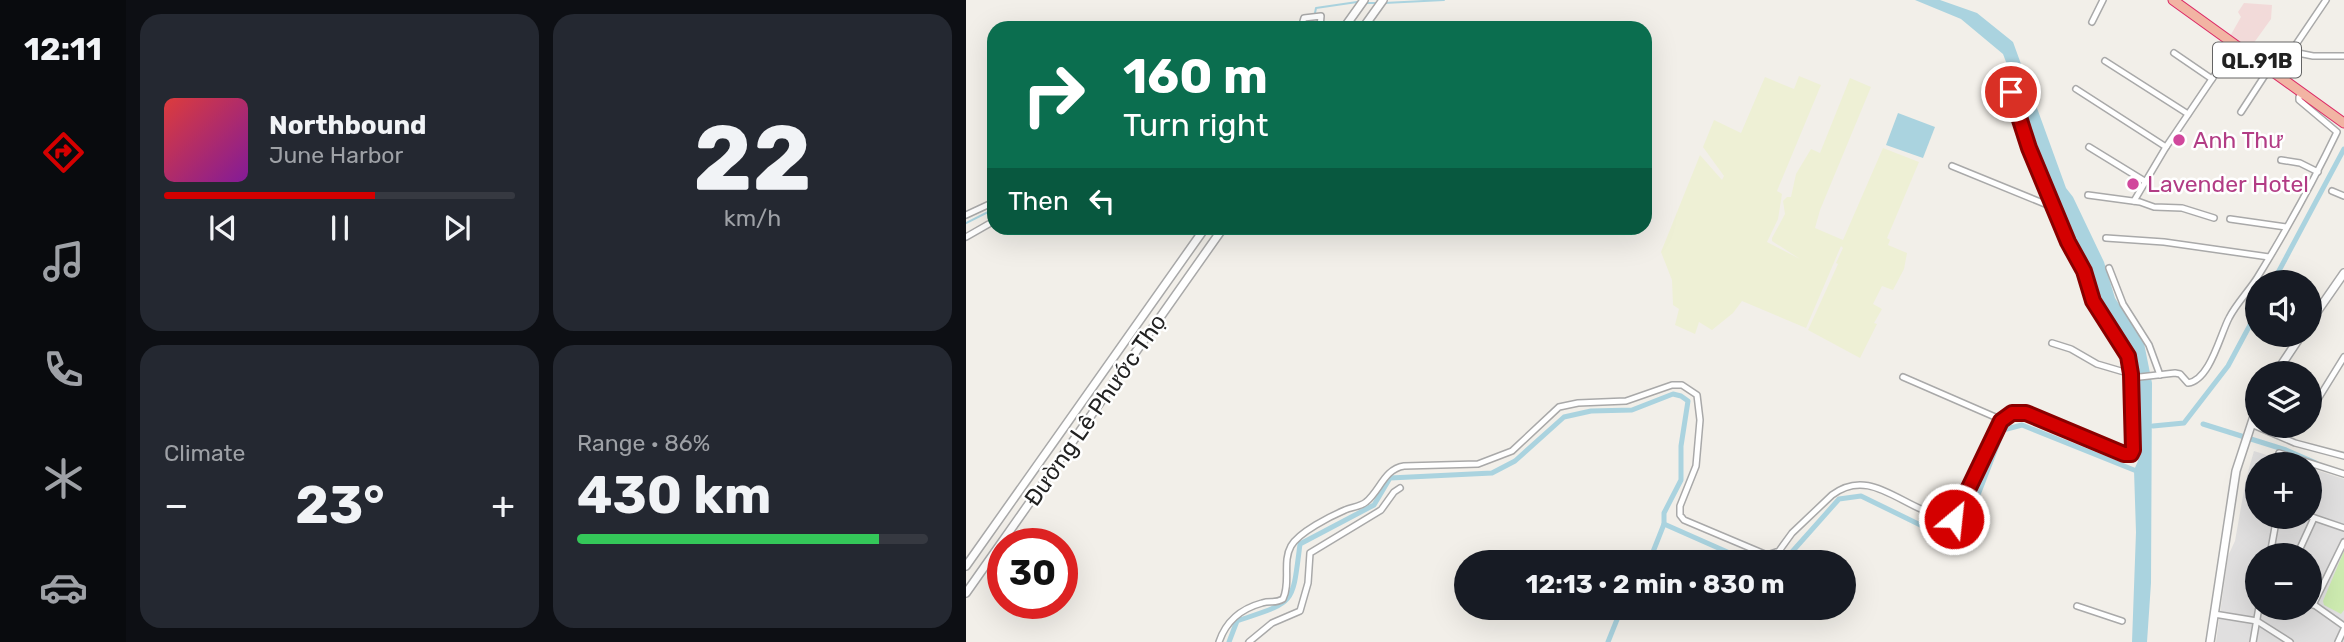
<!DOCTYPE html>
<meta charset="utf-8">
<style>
:root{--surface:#171b24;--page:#242831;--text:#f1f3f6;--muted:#9ea1a6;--line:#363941;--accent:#d40000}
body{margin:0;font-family:Rubik,sans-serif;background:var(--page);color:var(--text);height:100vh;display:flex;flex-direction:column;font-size:26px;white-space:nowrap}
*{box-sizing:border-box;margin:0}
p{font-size:23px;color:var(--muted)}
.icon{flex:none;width:38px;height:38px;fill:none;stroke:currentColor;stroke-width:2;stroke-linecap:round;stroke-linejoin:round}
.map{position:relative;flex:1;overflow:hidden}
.side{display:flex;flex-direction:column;gap:14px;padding:14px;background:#0d0f14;width:840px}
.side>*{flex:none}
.hud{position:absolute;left:21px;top:21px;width:665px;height:214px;border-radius:21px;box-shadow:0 7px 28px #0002;background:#0b6e4f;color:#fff;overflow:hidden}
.buttons{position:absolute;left:1279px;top:270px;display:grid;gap:14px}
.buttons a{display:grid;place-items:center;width:77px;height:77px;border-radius:50%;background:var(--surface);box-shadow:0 7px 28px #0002;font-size:35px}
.speed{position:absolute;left:21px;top:528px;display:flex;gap:14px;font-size:35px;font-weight:700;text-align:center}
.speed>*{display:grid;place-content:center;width:91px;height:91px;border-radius:50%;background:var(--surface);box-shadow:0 7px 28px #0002;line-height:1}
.speed .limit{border:10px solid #d22;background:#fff;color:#111}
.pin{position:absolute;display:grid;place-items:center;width:60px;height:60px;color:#fff;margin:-30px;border:4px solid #fff;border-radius:50%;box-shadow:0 2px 7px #0007}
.me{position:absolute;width:77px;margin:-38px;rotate:28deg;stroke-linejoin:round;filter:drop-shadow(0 0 5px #0008)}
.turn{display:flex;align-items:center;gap:24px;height:147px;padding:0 21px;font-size:32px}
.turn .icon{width:91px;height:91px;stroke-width:2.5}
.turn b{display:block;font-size:49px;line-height:60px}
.then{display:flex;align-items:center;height:66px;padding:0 21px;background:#0003;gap:14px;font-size:26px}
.big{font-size:52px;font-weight:700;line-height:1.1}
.side .tile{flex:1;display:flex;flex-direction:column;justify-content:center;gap:10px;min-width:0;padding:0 24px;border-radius:21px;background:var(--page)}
.side .dial{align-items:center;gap:0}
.dial b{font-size:91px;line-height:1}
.song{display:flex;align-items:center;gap:21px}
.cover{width:84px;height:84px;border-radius:10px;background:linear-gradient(135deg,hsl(0 70% 55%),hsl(290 70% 35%))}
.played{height:7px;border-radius:4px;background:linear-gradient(90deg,var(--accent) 60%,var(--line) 60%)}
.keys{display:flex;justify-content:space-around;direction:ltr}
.heat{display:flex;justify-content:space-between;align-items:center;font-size:38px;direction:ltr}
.charge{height:10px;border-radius:5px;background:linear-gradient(90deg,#34c759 86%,var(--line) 0)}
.side .tiles{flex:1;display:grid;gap:14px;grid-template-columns:repeat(2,1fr)}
.trip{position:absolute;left:488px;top:550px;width:402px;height:70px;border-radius:35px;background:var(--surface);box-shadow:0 7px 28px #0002;font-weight:700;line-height:70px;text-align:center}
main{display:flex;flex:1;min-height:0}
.tabs{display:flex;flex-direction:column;width:126px;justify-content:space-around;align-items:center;background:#090b0e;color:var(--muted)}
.tabs .icon{width:49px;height:49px}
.tabs .on{color:var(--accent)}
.tabs b{font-size:32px;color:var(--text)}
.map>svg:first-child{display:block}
.residential{fill:#e0dfdf;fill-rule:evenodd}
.commercial{fill:#f2dad9}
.farmland{fill:#eef0d5}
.grass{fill:#cdebb0}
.water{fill:#aad3df}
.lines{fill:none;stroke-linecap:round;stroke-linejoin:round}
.stream{stroke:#aad3df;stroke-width:2}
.canal{stroke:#aad3df;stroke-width:5}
.minor-casing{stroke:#a9a9a9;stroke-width:8}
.tertiary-casing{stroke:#a9a9a9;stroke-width:10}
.trunk-casing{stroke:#dc2a67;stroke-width:11}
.minor{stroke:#fff;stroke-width:5}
.tertiary{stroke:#fff;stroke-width:7}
.trunk{stroke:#f2b4a3;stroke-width:9}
.route-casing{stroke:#8a0000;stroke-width:18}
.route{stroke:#d40000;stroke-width:12}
.hotel-dot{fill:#d1479c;stroke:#fff;stroke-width:2.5}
.labels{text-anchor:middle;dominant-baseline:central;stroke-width:5;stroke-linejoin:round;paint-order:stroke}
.shield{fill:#fff;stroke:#646464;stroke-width:2}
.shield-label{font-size:21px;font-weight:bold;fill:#222}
.hotel-label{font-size:23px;fill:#b23c85;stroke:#fff;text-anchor:start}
.street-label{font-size:23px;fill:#222;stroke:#fff}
</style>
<main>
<nav class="tabs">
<b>12:11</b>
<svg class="icon on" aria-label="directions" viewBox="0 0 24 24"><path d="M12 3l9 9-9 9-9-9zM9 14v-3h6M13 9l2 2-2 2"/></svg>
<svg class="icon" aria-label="music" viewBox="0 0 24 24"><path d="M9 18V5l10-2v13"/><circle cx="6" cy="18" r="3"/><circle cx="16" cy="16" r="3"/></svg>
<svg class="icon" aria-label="phone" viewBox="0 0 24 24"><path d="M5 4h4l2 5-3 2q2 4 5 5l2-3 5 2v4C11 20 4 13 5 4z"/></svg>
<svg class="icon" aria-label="climate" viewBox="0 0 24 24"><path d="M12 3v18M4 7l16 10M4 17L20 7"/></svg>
<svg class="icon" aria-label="car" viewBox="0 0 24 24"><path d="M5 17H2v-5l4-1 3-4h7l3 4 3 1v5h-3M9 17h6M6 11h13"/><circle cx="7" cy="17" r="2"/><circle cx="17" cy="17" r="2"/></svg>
</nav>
<section class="side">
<div class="tiles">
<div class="tile">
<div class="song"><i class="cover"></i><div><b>Northbound</b><p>June Harbor</p></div></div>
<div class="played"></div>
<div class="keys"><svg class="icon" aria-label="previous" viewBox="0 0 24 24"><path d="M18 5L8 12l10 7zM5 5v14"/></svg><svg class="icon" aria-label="pause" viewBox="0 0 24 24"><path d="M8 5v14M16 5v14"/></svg><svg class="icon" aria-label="next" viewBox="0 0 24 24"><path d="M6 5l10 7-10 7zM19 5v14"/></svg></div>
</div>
<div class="tile dial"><b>22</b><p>km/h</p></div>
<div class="tile"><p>Climate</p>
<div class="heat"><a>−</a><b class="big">23°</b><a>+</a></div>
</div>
<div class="tile"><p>Range · 86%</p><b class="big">430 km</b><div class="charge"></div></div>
</div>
</section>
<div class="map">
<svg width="1378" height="642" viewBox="0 0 1378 642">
<rect width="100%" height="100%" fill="#f2efe9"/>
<path class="residential" d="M1288,451L1329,464H1292V516H1344V468L1378,479V642H1250L1262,556L1269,541L1280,479ZM1292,555H1344V607H1292Z"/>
<polygon class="commercial" points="1278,3 1306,5 1305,19 1282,51 1263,38 1275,17 1272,12"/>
<polygon class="farmland" points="833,76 855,85 811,191 816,194 812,219 801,242 834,259 806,241 806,238 819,214 817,201 821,197 825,197 830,174 845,149 854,153 884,78 905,87 854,210 849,228 877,240 917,148 953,162 921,238 924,240 922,245 941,253 938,269 927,290 916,286 907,304 916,309 908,323 911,324 894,358 842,330 872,264 870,263 877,248 875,246 840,328 776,301 767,313 746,330 733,322 729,334 709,325 713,309 707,305 706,280 695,252 734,155 756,180 758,176 737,147 748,120 775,133 799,77 828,89"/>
<polygon class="grass" points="1378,551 1378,610 1375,614 1358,605 1357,601"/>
<g class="water">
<polygon points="949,0 974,0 1011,13 1047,42 1100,188 1107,197 1138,262 1149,298 1178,343 1186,383 1185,583 1181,642 1166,642 1170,532 1168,470 1172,461 1174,424 1167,353 1124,285 1037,54 995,19"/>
<polygon points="932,113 969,127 957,158 920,145"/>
</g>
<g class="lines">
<g class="stream">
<polyline points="400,3 412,3"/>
<polyline points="418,3 478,0"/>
<polyline points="349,13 350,8 391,2"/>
<polyline points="345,28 347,19"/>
<polyline points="0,223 28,209"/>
</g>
<g class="canal">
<polyline points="1307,282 1378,149"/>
<polyline points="1237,424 1320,450 1350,463"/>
<polyline points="1187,426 1218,423 1262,366 1292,310"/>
<polyline points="698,524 784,562"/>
<polyline points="817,562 873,499 895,496 977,536 1000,526 1037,430 1056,425 1168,470"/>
<path d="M263,642L271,621C330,601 326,606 334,544L408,505L424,478L526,473L549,461L598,417L625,411L666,410L707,394L715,396L722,401L715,446V480L698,513V524L683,562"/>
<polyline points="642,642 656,607"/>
</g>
<defs>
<g id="minor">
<polyline points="1126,22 1137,0"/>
<polyline points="335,28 338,18 355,16 354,28"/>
<polyline points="1327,52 1347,56 1378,56"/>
<polyline points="1208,53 1246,79"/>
<polyline points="1139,61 1222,114"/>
<polyline points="1310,74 1360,0"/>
<polyline points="1110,89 1200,147"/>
<polyline points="1275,112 1303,69"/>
<polyline points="1123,147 1180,182"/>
<polyline points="1315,160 1334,163 1352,172"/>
<polyline points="986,166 1089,208"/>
<polyline points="1366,191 1378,196"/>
<polyline points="1122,195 1174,202 1188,207 1216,208 1248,218"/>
<polyline points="1168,201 1200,147 1269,45"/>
<polyline points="0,215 28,202"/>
<polyline points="1264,219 1320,227"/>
<polyline points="0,237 28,221"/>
<polyline points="1140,238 1198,242 1303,257"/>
<polyline points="1143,268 1157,304 1183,345 1194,375"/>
<polyline points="1086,343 1105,349 1131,364 1165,374"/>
<polyline points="937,377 1036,420"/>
<path d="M1165,378L1209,373L1214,374L1222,383C1244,380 1254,335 1263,318C1270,304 1282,292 1291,278C1320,231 1347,182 1371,132L1333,100V97L1338,94"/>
<polyline points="1344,412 1378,357"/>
<polyline points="1285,424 1329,443 1378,456"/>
<polyline points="1313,453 1378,474"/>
<polyline points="1343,516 1378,528"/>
<polyline points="1304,555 1311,516"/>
<polyline points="1331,555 1348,518"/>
<polyline points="1347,604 1378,626"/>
<polyline points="1347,605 1378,542"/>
<polyline points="1111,606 1156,621"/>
<polyline points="1248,614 1291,621 1324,642"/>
<path d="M253,642C260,621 274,609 296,603C305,600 309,604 317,599C325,582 316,562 325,546C333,532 365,516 379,510C385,507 394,507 400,502C414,491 418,469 438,466L512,464L546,451L593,407L612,403L660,401L706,385H716L731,395L734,420L730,466L714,506V515L718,520L801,555L813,551L826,533L866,495C900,469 929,500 962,512C971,516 978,520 988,519L1035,421L1046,413H1060L1158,454H1165L1167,450L1165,374L1162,356L1127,301L1118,270L1103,242L1063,148L1045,92"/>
<polyline points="283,642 306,623 334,611 342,583 344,553 415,510 428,492 434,488"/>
<polyline points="1287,642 1293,607"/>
<polyline points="1372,642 1378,629"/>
</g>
<g id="tertiary">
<polyline points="378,28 398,0"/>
<polyline points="397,28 417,0"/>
<polyline points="1344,322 1378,273"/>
<polyline points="1310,373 1336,334"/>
<polyline points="0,566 239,228"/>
<polyline points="0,593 257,228"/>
<polyline points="1244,642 1270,471 1292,404"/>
</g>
<polyline id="trunk" points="1207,0 1378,123"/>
</defs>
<use href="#minor" class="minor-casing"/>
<use href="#tertiary" class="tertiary-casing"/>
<use href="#trunk" class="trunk-casing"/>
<use href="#minor" class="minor"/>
<use href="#tertiary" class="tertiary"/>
<use href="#trunk" class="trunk"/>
</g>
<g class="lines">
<defs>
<polyline id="route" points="988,519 1035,421 1046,413 1060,413 1158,454 1165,454 1167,450 1165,374 1162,356 1127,301 1118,271 1102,242 1063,148 1045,92"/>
</defs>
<use href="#route" class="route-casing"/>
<use href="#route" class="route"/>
</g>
<g class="hotel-dot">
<circle cx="1213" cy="140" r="7"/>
<circle cx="1167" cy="184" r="7"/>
</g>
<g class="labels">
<rect class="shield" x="1247" y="42.5" width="88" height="35" rx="5"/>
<g class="shield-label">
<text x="1291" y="60">QL.91B</text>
</g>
<g class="hotel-label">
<text x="1227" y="140">Anh Thư</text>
<text x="1181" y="184">Lavender Hotel</text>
</g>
<g class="street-label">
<text transform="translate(129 410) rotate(-55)">Đường Lê Phước Thọ</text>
</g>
</g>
</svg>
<div class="buttons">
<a><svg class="icon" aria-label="sound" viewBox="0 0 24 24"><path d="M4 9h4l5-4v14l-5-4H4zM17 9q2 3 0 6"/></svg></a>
<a><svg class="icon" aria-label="layers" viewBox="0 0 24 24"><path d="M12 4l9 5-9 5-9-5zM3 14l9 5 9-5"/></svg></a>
<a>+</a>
<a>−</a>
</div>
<div class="speed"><div class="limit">30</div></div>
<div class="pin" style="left:1045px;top:92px;background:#d93025"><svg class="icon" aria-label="arrive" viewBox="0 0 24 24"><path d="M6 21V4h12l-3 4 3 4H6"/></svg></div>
<svg class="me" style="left:988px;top:519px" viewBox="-20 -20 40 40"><circle r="17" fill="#d40000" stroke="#fff" stroke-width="3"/><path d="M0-11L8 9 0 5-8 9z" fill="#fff"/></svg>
<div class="trip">12:13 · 2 min · 830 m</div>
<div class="hud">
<div class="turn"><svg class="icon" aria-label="right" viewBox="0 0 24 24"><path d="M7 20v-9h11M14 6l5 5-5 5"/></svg><div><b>160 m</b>Turn right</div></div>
<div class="then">Then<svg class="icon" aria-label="left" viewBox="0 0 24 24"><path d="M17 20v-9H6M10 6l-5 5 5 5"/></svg></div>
</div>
</div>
</main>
